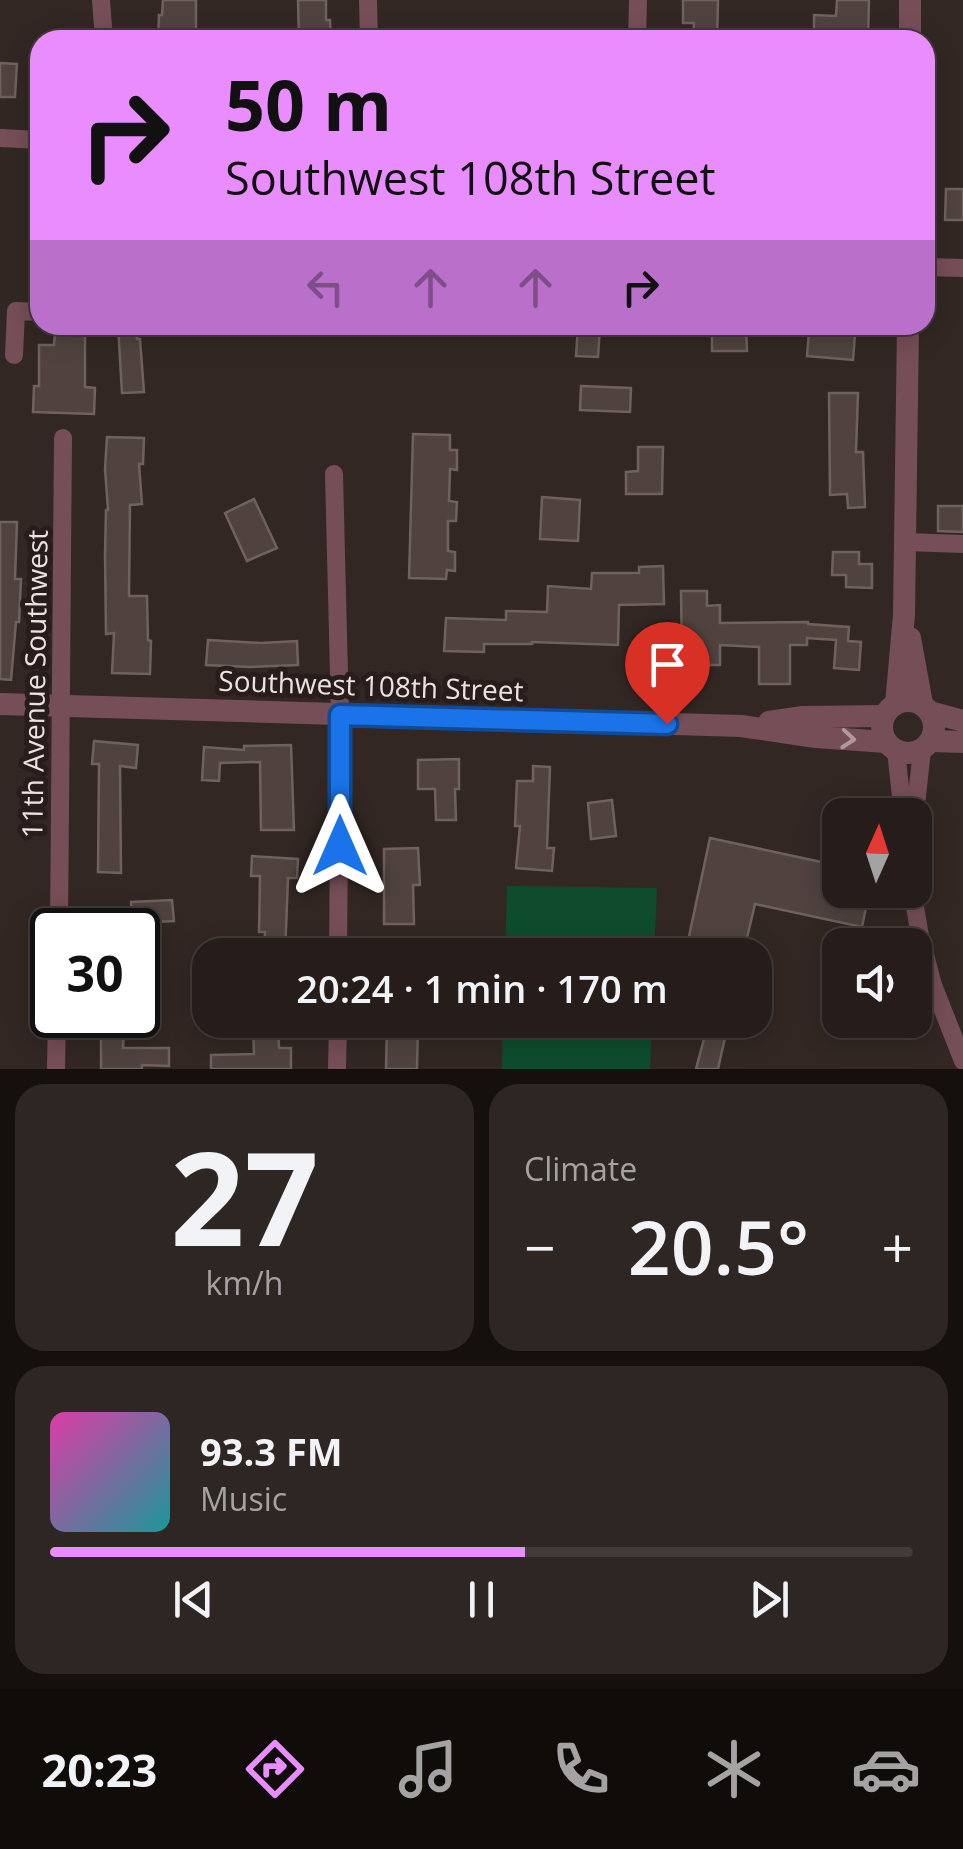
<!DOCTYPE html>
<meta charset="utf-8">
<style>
:root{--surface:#261d1a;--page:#2e2623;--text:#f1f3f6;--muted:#a4a2a2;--line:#423b39;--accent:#e98dfe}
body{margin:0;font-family:"Open Sans",sans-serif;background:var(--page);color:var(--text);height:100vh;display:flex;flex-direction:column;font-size:38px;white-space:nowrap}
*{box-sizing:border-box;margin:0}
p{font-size:32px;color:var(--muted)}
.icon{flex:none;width:55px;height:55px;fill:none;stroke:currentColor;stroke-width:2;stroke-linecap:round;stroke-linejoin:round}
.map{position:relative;height:1069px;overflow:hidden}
.panel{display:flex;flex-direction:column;gap:15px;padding:15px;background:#15100e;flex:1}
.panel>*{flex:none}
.top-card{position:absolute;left:30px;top:30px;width:905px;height:305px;border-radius:30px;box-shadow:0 5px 25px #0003,0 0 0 2px var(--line);background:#e98dfe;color:#111;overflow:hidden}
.needle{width:65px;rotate:3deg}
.fabs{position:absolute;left:822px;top:798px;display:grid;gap:20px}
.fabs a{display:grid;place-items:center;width:110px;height:110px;border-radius:20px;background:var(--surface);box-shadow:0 5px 25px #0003,0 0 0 2px var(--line);font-size:50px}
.speed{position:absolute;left:30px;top:908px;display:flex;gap:20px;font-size:50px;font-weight:700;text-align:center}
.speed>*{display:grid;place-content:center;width:130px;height:130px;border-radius:50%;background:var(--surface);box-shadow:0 5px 25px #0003,0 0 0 2px var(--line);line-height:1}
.speed .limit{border:5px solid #111;border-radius:15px;background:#fff;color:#111}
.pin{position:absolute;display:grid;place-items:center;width:85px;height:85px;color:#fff;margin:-102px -42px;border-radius:50% 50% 50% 0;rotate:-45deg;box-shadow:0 0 10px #0007}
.pin .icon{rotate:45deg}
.me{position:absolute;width:110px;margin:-55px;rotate:0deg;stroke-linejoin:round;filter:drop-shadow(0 0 8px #0008)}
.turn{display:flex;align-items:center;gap:35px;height:210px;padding:0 30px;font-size:45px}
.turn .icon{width:130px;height:130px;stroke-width:2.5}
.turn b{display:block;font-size:70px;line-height:85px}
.lanes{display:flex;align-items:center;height:95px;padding:0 30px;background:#0003;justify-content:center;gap:50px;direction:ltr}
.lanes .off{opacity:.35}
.big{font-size:75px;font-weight:600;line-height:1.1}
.panel .widget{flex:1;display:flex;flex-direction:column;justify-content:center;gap:15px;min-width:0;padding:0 35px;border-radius:30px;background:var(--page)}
.panel .dial{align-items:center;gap:0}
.dial b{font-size:130px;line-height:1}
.song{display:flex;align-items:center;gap:30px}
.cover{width:120px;height:120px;border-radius:15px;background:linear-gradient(135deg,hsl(320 70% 55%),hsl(180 70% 35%))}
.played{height:10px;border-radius:5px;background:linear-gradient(90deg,var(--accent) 55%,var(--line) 55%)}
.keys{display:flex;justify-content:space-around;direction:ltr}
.heat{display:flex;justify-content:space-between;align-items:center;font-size:55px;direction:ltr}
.panel .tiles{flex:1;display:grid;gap:15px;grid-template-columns:1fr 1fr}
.widget:last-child{grid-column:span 2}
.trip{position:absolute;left:192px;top:938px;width:580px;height:100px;border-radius:30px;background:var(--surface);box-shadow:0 5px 25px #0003,0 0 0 2px var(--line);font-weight:600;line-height:100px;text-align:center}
.tabs{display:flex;height:160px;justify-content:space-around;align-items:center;background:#0f0c0a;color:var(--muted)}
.tabs .icon{width:70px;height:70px}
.tabs .active{color:var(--accent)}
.tabs b{font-size:45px;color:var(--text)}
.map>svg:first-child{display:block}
.green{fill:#0f4c2e}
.building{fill:#50433f;stroke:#6f625d;stroke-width:2.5}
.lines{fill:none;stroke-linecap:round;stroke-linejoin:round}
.minor{stroke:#764e58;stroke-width:18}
.tertiary{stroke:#764e58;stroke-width:22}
.oneway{stroke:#b0989c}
.route-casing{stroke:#114b97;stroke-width:25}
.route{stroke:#1a73e8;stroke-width:18}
.labels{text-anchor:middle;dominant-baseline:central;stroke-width:10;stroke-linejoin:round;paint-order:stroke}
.street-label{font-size:28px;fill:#ebe3e0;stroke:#281d1a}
</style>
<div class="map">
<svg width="963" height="1069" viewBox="0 0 963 1069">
<rect width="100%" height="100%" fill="#322723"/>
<g class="green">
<polygon points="507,886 657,888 654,955 505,955"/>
<polygon points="503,1020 652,1020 650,1069 502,1069"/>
</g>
<g class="building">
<polygon points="163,0 196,0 196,40 158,40 159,15 162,15"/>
<polygon points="298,0 326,0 326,20 330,20 331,40 299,40"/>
<polygon points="683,0 718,0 717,40 693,40 694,23 683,23"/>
<polygon points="837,0 869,0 868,40 832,40 832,30 814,30 814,15 836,16"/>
<polygon points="0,63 17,64 15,97 0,97"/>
<polygon points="946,189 963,189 963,220 945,220"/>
<polygon points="118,325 137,325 137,339 140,339 144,392 122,393"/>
<polygon points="712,325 746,325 747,351 712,351"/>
<polygon points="578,326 600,327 598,357 576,356"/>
<polygon points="809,331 855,335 853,360 807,356"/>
<polygon points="55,332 85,333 85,387 95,388 94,414 33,412 34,386 39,386 39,345 54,345"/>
<polygon points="581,386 631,388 630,412 580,410"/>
<polygon points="829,393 858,393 856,452 863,452 865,507 848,508 847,494 830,495"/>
<polygon points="413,434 450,435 450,450 457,450 457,470 450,469 449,501 457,502 456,521 448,521 448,551 455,552 455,571 447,570 446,579 409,578"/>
<polygon points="107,437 144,438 143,464 139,464 142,504 130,505 129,596 147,596 148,640 151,641 150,674 112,673 114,633 106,634 105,554 106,510 108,510 105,469"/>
<polygon points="638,447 663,447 662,494 626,494 626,472 638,471"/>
<polygon points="542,497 580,500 578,541 540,539"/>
<polygon points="254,499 277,548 247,561 225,513"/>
<polygon points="938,506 963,506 963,532 938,531"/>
<polygon points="0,522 17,522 15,579 21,579 19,622 16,622 11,680 0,679"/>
<polygon points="833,552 859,552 859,564 872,564 872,588 846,587 846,575 832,575"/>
<polygon points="663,566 664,604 619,605 618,645 532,642 532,644 484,644 484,652 444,651 446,618 506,620 506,611 547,612 548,586 591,589 592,573 639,573 639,567"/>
<polygon points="681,591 707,591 707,606 720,605 720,623 808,622 808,624 849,627 848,641 861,642 859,670 834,668 836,640 807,638 807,645 790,645 790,684 759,684 759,647 720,645 720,665 682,665"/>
<polygon points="208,640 261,643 297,641 298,665 249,667 206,665"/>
<polygon points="94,741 138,745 136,768 120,766 121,873 98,872 99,764 92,764"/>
<polygon points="291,745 294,830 261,830 260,762 220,763 219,781 202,780 204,747 244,750 244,746"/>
<polygon points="459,759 459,789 455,789 456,820 436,820 435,789 418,789 418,760"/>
<polygon points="533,766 550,767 547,848 554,848 552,871 516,868 520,826 515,826 517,781 533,781"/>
<polygon points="612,800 616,836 591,839 588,803"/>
<polygon points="710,838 840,866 840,890 861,890 859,901 867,903 862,927 755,904 743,955 685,955"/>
<polygon points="418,848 420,885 413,885 414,924 384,924 384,849"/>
<polygon points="252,856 298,859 297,878 288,878 285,955 264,955 265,932 259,932 260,876 251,876"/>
<polygon points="172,900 174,921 132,923 131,902"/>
<polygon points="101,1015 125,1015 123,1048 169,1048 169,1066 142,1065 142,1069 101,1069"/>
<polygon points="253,1020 278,1020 279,1048 291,1048 291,1069 211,1069 211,1055 254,1054"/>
<polygon points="387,1020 418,1020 417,1069 386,1069"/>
<polygon points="666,1020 729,1020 718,1069 696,1069 705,1035 665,1026"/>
</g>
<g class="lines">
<g class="minor">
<polyline points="101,0 104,40"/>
<polyline points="368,0 369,40"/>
<polyline points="637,40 638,0"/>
<polyline points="0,138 40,140"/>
<polyline points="925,267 963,268"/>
<polyline points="14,355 16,311 40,312"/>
<polyline points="334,474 340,715 338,955"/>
<polyline points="906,542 963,544"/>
<polyline points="896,751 903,815"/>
<polyline points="915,854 916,805 922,750"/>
<polyline points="912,890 920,936 933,985 963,1061"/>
<polyline points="59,930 63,438"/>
<polyline points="56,1069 57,1015"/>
<polyline points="337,1069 338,1020"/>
</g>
<g class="tertiary">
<polyline points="910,40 910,0"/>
<polyline points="910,638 922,704"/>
<circle cx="908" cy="727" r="26"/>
<polyline points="0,704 741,726 816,737 886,742"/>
<polyline points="896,704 904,615 908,325"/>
<polyline points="930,712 963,721"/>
<polyline points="769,722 803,717 884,716"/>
<polyline points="931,741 963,742"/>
</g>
</g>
<defs><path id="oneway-chevron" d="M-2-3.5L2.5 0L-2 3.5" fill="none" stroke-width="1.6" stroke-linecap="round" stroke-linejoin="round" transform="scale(2.5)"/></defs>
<use class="oneway" href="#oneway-chevron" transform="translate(848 739) rotate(5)"/>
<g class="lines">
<defs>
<polyline id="route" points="340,846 340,715 667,724"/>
</defs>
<use href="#route" class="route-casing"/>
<use href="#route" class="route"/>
</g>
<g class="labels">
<g class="street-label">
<text transform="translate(34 684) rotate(-89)">11th Avenue Southwest</text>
<text transform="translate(371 685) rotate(2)">Southwest 108th Street</text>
</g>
</g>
</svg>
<div class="fabs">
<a><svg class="needle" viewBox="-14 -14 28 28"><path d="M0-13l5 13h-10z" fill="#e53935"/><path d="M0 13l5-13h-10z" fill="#a4a2a2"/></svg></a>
<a><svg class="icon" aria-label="sound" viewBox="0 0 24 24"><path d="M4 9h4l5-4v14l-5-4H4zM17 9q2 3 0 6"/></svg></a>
</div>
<div class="speed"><div class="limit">30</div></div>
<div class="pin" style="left:667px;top:724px;background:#d93025"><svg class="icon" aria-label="arrive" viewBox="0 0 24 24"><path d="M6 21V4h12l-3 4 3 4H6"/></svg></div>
<svg class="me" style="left:340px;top:846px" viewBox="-20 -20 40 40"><path d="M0-17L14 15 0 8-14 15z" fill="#1a73e8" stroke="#fff" stroke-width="4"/></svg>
<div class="trip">20:24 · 1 min · 170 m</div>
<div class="top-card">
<div class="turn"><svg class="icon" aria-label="right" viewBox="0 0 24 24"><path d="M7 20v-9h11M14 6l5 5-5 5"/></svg><div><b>50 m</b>Southwest 108th Street</div></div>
<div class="lanes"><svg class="icon off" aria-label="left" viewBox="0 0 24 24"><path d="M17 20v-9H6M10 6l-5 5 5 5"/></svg><svg class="icon off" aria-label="ahead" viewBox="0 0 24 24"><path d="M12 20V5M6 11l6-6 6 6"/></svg><svg class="icon off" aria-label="ahead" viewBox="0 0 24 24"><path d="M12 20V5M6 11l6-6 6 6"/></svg><svg class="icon" aria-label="right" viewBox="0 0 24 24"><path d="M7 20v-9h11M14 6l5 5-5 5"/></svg></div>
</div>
</div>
<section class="panel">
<div class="tiles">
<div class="widget dial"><b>27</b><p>km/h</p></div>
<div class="widget"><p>Climate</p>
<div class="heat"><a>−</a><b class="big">20.5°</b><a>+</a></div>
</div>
<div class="widget">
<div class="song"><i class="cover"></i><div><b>93.3 FM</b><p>Music</p></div></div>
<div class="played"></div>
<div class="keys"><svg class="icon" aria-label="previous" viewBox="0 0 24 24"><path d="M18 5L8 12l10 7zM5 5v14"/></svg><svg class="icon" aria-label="pause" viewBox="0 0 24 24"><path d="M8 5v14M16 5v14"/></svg><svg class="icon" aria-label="next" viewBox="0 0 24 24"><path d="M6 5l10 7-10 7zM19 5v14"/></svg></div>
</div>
</div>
</section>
<nav class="tabs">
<b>20:23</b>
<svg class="icon active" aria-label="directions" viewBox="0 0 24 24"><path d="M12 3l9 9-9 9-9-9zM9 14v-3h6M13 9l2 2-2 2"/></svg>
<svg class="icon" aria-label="music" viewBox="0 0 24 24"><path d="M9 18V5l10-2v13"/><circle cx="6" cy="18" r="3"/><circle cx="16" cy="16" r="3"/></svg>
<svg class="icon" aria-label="phone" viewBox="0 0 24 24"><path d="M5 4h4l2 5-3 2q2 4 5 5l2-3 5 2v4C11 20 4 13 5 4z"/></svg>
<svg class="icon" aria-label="climate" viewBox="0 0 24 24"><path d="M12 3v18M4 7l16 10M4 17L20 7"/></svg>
<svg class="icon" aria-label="car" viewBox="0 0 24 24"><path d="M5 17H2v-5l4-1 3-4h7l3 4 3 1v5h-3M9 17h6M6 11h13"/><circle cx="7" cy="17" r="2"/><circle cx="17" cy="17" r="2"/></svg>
</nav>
